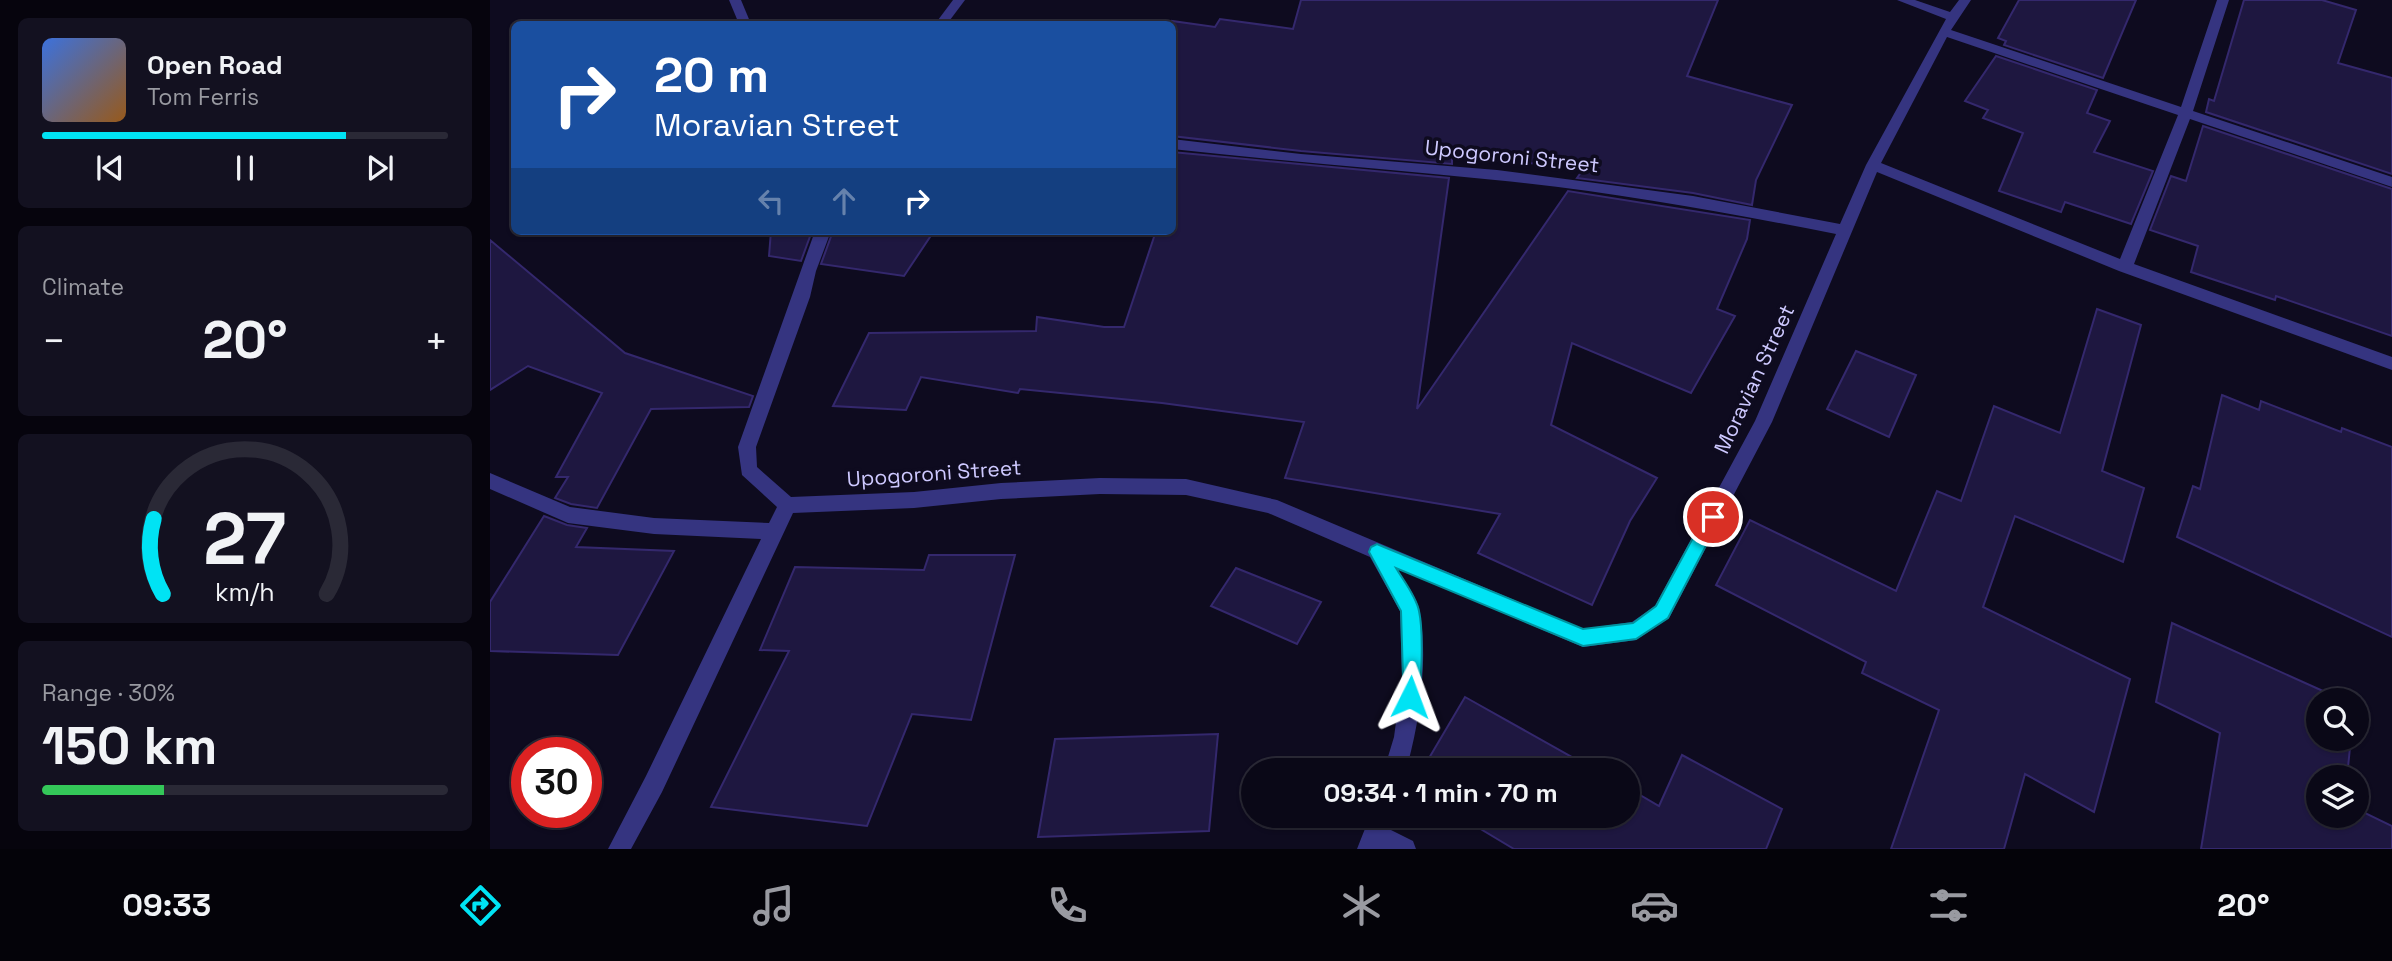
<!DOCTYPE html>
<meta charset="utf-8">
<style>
:root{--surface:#0a0817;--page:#131120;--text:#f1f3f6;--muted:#999aa1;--line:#2a2936;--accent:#00e3f4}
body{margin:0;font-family:"Space Grotesk",sans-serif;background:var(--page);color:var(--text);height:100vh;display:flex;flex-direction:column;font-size:26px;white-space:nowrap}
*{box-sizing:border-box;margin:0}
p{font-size:23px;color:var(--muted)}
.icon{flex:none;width:38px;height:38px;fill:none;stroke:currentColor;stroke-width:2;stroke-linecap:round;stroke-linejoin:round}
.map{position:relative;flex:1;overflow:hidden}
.panel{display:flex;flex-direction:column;gap:18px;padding:18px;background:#06040d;width:490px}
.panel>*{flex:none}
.guide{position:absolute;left:21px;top:21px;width:665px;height:214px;border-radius:10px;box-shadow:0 2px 5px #0004,0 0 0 2px var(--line);background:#1a4fa0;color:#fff;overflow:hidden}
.fabs{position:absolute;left:1816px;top:688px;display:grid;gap:14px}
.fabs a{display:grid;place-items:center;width:63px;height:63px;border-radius:50%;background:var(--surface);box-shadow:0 2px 5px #0004,0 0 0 2px var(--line);font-size:35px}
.speed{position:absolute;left:21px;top:737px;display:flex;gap:14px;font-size:35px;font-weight:700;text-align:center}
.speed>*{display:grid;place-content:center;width:91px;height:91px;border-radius:50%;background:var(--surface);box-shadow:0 2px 5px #0004,0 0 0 2px var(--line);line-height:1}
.speed .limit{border:10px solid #d22;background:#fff;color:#111}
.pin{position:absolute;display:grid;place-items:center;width:60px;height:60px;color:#fff;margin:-30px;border:4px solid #fff;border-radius:50%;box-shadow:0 2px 7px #0007}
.me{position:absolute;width:77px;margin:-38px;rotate:3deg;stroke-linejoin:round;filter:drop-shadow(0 0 5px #0008)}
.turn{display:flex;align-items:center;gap:24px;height:147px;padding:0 28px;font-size:32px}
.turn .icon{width:91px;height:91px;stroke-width:2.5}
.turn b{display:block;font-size:49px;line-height:60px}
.lanes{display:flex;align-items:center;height:66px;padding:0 28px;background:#0003;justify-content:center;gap:35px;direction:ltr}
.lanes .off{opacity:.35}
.big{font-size:52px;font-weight:700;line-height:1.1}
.panel .widget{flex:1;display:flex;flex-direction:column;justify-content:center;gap:10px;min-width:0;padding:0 24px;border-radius:10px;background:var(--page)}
.panel .dial{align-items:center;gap:0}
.dial svg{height:182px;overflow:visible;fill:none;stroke:var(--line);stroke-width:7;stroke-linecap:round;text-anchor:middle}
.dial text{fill:var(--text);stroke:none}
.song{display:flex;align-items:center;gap:21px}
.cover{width:84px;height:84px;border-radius:10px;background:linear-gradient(135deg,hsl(220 70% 55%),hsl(30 70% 35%))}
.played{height:7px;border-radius:4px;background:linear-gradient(90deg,var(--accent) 75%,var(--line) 75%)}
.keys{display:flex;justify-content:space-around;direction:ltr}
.heat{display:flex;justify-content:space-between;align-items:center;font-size:38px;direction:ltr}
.charge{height:10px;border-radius:5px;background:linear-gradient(90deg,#34c759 30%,var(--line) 0)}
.trip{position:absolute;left:751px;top:758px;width:399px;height:70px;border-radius:35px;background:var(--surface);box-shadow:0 2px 5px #0004,0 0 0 2px var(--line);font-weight:700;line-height:70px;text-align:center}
.tabs{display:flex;height:112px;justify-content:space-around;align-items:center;background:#040309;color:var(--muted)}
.tabs .icon{width:49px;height:49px}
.tabs .current{color:var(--accent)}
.tabs b{font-size:32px;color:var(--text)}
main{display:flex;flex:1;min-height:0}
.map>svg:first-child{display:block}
.building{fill:#1e1740;stroke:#34286d;stroke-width:2}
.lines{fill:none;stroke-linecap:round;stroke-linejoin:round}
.minor{fill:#353480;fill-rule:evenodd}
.route{fill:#00e3f4;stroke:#00949f;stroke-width:2}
.labels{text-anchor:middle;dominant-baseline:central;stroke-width:7;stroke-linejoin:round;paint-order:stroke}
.street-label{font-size:21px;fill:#cec9ff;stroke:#0e0b1f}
</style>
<main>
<section class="panel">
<div class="widget">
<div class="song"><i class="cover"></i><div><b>Open Road</b><p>Tom Ferris</p></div></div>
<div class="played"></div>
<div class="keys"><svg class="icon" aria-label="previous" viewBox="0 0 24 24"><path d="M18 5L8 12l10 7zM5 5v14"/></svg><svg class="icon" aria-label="pause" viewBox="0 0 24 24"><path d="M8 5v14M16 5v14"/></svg><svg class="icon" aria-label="next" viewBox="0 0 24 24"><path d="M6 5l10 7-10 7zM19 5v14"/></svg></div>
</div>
<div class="widget"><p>Climate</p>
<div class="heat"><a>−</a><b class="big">20°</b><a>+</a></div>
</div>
<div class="widget dial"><svg viewBox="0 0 100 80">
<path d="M14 69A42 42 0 1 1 86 69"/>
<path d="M14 69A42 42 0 0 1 10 36" stroke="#00e3f4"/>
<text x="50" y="56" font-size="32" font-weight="700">27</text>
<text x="50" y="72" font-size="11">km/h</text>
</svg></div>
<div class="widget"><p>Range · 30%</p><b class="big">150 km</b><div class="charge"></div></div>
</section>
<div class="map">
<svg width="1902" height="849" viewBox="0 0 1902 849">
<rect width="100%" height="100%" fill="#0e0b1f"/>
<g class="building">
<polygon points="811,0 1228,0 1197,76 1302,105 1266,180 1262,205 1203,193 1087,178 1095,167 962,158 962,164 811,151 682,136 682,21 725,27 730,19 803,29"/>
<polygon points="1529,0 1646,0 1613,78 1514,45 1516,41 1508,38"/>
<polygon points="1754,0 1832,0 1866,10 1848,63 1902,78 1902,174 1716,112 1719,99 1724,101"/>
<polygon points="1506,56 1607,90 1597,113 1620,121 1604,152 1663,171 1641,224 1575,202 1571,212 1509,191 1533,133 1493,118 1498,110 1475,101"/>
<polygon points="1713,126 1902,189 1902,336 1786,296 1785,300 1701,272 1708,246 1660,230 1681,176 1696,181"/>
<polygon points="682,152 959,178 927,409 1078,191 1260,220 1257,239 1227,309 1245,316 1201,393 1082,343 1061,425 1167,478 1140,521 1102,605 988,553 1010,514 795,478 814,422 672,403 530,389 528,393 431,377 416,410 343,406 379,333 546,331 547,317 614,327 634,327 666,231 682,231"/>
<polygon points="281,231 322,231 311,261 279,256"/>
<polygon points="343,231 444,231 414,276 331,264"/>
<polygon points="0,240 135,353 263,396 259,407 161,409 107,508 81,504 65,498 78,477 66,477 112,393 38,366 0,390"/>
<polygon points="1607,309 1651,325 1612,471 1654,488 1633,562 1525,516 1493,607 1640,679 1604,812 1535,774 1514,849 1401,849 1449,710 1372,673 1376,662 1226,585 1260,520 1406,591 1447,491 1471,501 1504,406 1570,433"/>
<polygon points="1366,351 1426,375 1399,437 1337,409"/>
<polygon points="1732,395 1769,410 1771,401 1851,432 1852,428 1902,447 1902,637 1687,537 1703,486 1710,489"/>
<polygon points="54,516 77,525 97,528 86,547 184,551 128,655 0,651 0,602"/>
<polygon points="439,555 525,555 481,720 422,714 377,826 221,807 299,651 270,650 305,567 434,570"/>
<polygon points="746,568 831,602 807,644 721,606"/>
<polygon points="1682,623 1853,700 1829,700 1829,738 1861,738 1857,777 1829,777 1829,816 1867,816 1867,809 1902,826 1902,849 1711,849 1730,733 1666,702"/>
<polygon points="975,697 1105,770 932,770"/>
<polygon points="728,734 719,831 548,837 565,739"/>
<polygon points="1192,755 1292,809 1276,849 1024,849 969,816 1138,816 1138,788 1169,806"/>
</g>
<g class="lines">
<g class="minor">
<polygon points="239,0 251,0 261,24 249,24"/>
<polygon points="463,0 475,0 457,24 445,24"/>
<path d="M1407,0H1425L1460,12L1469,0H1481L1461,30L1691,107L1727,0H1739L1703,111L1902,177V187L1700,119L1644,264L1902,357V370L1629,271L1387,172L1282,422L1179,618L1146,640L1093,647L907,568C914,581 927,597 930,612C938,662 930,722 916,770H894L904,737L912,677L910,611L880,557L778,513L696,495L610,494L511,499L424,508L303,513L172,792L141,849H118L156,776L271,539L164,534L78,523L0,489V473L80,507L164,518L279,523L287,507L252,475L248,447L325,231H341L326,271L320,297L266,447L267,467L301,497L424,492L511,483L610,478L696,479L787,500L1093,629L1142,622L1165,606L1265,421L1346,234C1233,212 1120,191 1005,180C897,169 790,161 682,149V139L811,154L1007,170L1203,196L1350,224L1376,165L1456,19ZM1457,37L1688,115L1630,259L1391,163Z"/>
<polygon points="880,816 902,816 897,828 923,841 926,849 867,849"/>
</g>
</g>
<path class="route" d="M1223,510L1229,512L1231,517L1178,618L1146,639L1093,646L906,568C913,580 926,596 929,611C933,629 933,687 926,703L920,706L913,703L910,697L913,677L911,611L879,552L881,547L887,544L894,547L1093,629L1143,623L1166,606L1217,512Z"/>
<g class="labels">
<g class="street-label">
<text transform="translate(1022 156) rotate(6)">Upogoroni Street</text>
<text transform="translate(1264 379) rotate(-65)">Moravian Street</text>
<text transform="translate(444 473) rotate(-4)">Upogoroni Street</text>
</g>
</g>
</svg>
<div class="fabs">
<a><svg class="icon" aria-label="search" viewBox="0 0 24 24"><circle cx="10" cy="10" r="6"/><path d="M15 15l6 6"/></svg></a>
<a><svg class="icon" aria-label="layers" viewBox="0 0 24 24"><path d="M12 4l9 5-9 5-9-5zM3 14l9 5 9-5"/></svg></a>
</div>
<div class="speed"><div class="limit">30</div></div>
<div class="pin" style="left:1223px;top:517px;background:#d93025"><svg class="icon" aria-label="arrive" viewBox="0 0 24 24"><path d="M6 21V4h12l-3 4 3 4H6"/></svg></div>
<svg class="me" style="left:920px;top:697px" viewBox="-20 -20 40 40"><path d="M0-17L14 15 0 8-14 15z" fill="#00e3f4" stroke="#fff" stroke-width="4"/></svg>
<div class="trip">09:34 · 1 min · 70 m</div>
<div class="guide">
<div class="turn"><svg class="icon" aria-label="right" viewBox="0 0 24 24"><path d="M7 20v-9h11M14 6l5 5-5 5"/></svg><div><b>20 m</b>Moravian Street</div></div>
<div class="lanes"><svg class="icon off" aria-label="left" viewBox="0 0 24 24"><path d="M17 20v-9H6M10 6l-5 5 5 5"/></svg><svg class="icon off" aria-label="ahead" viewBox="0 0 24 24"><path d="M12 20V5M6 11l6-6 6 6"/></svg><svg class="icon" aria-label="right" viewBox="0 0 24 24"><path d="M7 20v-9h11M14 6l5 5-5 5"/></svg></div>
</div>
</div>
</main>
<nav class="tabs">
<b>09:33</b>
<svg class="icon current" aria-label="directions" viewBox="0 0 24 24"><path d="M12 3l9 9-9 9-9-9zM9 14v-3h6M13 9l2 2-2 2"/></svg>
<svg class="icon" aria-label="music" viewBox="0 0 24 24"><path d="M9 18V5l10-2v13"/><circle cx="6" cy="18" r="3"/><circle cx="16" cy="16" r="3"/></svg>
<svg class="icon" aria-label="phone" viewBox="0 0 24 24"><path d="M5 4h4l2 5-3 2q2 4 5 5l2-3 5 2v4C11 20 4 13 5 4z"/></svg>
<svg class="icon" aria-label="climate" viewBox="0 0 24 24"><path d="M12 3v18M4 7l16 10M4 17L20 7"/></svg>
<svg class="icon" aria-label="car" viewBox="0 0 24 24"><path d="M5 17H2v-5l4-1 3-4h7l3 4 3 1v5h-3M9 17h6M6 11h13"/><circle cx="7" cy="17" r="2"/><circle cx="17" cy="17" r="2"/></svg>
<svg class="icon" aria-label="filters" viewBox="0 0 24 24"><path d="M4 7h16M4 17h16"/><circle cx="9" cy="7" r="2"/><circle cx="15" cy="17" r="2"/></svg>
<b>20°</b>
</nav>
